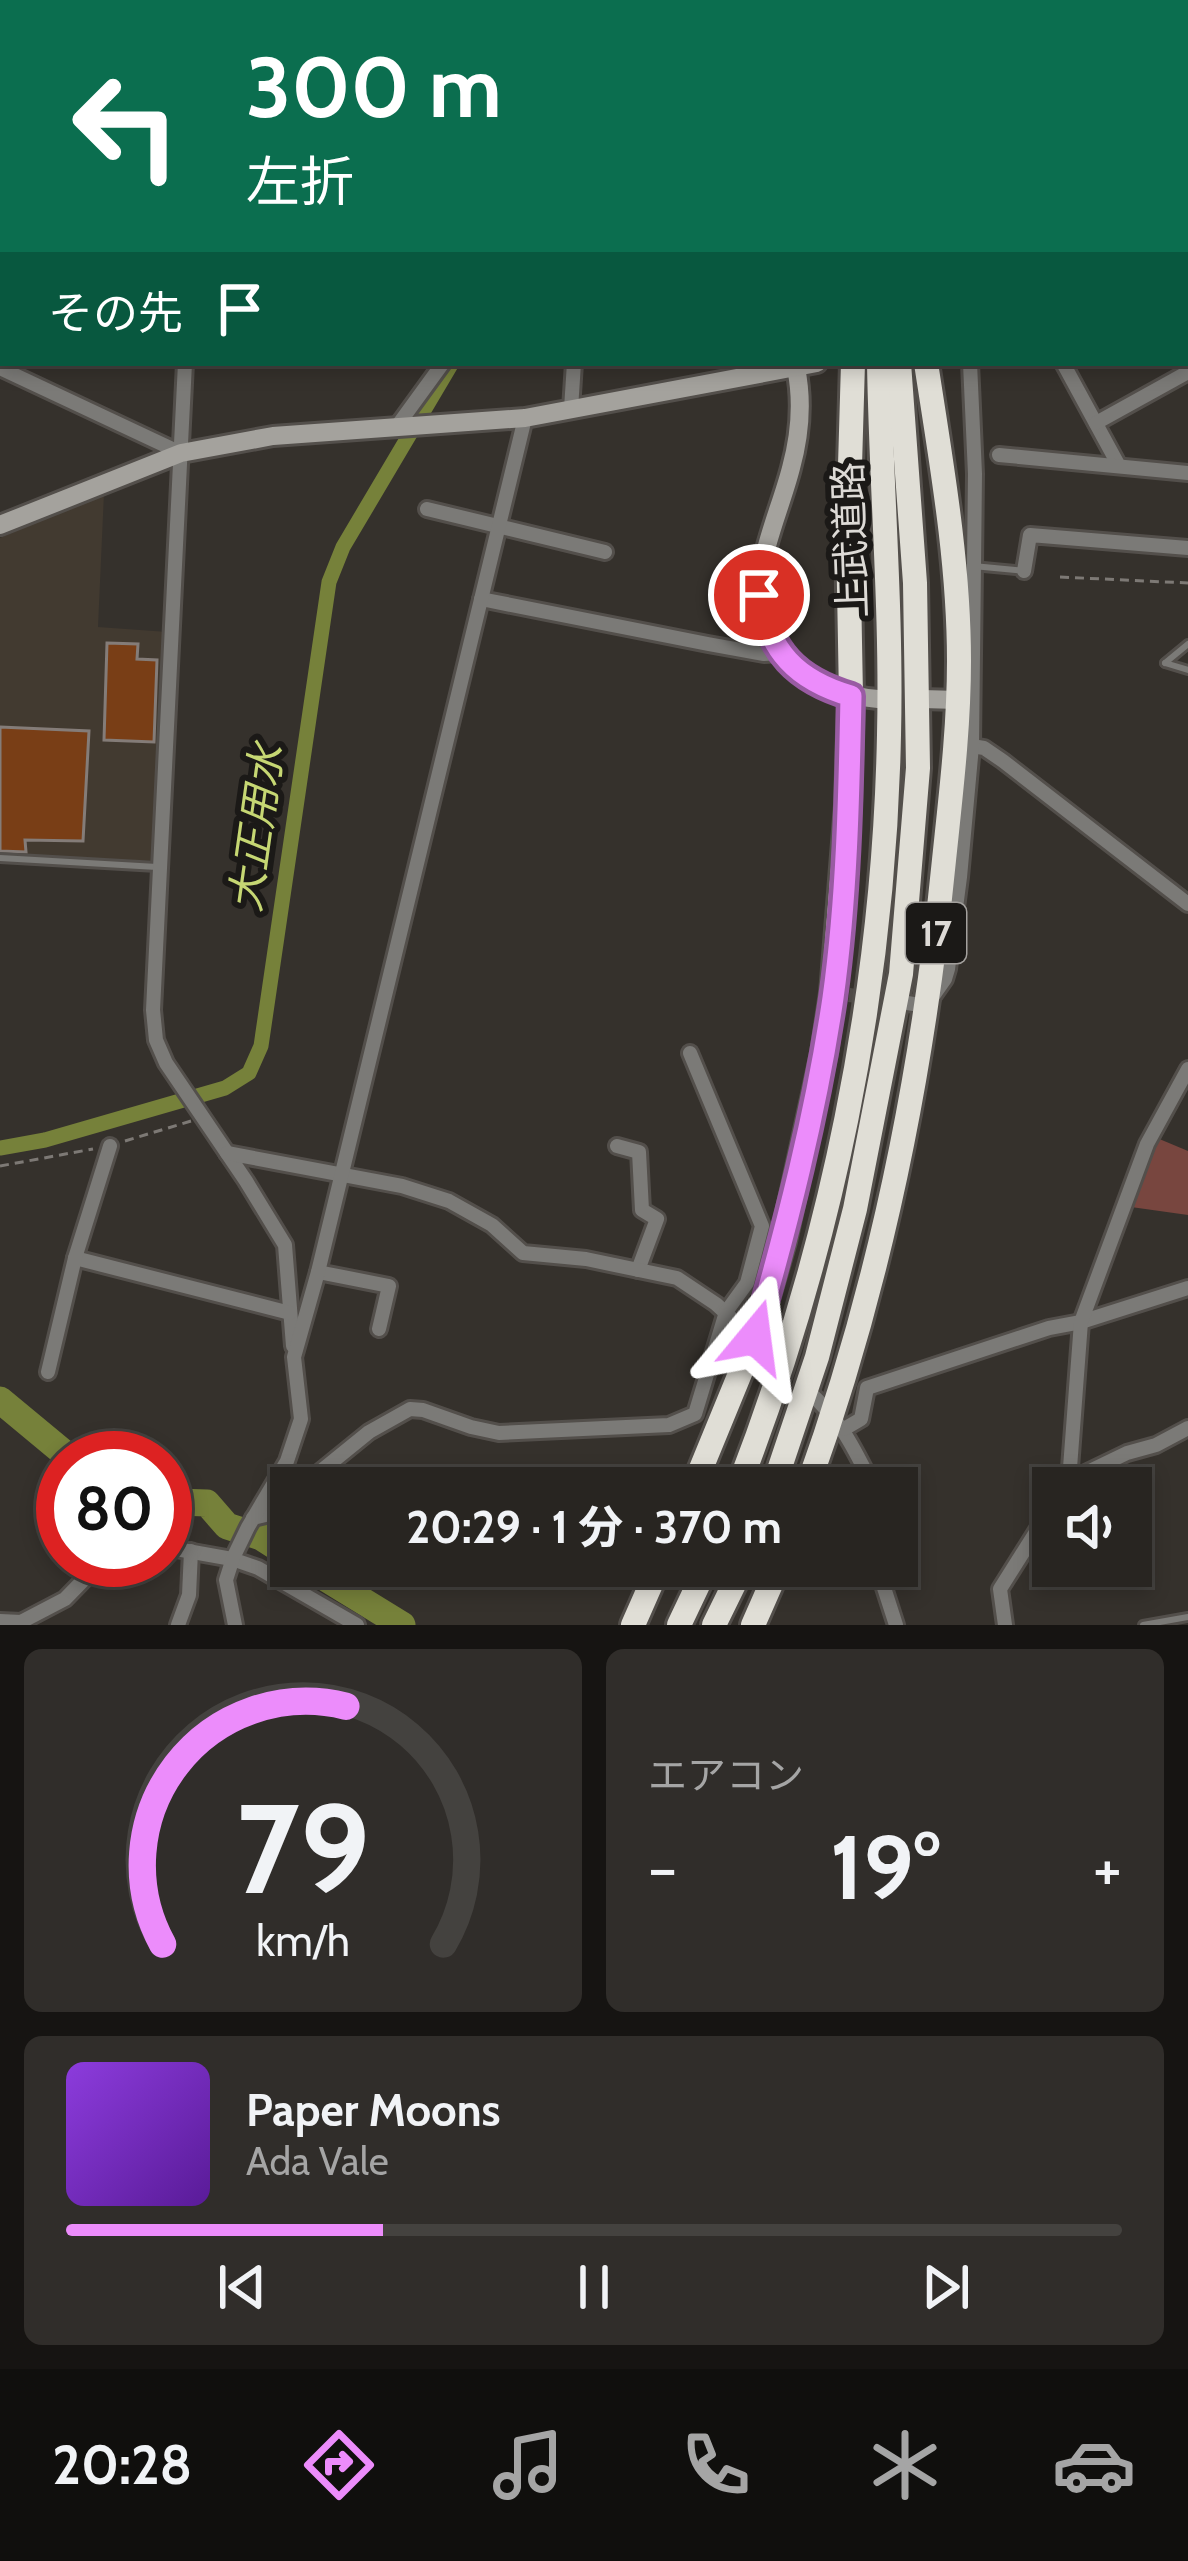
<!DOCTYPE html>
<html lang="ja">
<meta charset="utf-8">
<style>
:root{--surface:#282521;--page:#302d2a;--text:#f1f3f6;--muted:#a5a5a5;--line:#44423f;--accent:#ec8cfb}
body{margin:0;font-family:Cabin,"Noto Sans JP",sans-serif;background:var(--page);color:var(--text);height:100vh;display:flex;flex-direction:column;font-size:45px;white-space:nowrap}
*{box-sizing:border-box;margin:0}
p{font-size:39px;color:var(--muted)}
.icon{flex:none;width:66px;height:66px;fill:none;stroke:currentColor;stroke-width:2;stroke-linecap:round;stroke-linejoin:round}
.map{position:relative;height:1625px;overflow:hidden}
.panel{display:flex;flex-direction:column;gap:24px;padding:24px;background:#161412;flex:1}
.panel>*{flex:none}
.hud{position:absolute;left:0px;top:0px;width:1188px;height:366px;box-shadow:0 6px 18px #0003,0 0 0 3px var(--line);background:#0b6e4f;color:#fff;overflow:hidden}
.tools{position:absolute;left:1032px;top:1467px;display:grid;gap:24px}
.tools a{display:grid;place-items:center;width:120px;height:120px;border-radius:0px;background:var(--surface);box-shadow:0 6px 18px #0003,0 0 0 3px var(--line);font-size:60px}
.speed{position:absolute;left:36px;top:1431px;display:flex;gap:24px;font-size:60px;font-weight:700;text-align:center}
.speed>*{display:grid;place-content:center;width:156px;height:156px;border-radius:50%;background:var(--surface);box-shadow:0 6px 18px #0003,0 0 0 3px var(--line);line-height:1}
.speed .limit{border:18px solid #d22;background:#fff;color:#111}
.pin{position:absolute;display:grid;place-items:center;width:102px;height:102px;color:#fff;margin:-51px;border:6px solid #fff;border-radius:50%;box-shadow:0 3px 12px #0007}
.me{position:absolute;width:132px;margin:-66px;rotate:16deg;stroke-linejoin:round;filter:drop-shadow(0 0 9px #0008)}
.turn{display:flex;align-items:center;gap:42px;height:252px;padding:0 48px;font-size:54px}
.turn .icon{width:156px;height:156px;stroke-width:2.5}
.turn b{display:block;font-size:84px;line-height:102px}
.then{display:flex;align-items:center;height:114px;padding:0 48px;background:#0003;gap:24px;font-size:45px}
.big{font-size:90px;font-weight:700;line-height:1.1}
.panel .card{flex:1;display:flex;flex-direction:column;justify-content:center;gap:18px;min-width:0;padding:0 42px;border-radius:18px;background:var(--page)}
.panel .dial{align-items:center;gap:0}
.dial svg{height:312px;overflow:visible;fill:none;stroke:var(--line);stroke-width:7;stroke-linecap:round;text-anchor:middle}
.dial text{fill:var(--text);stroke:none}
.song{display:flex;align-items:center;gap:36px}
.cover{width:144px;height:144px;border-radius:18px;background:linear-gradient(135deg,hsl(270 70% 55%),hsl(270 70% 35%))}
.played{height:12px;border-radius:6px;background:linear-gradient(90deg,var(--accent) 30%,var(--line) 30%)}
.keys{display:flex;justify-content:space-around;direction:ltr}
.heat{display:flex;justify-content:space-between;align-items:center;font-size:66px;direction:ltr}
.panel .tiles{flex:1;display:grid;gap:24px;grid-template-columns:1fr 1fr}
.card:last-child{grid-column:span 2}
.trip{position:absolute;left:270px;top:1467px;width:648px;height:120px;border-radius:0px;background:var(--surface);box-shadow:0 6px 18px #0003,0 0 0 3px var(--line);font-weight:700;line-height:120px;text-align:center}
.tab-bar{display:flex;height:192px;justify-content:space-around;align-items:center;background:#100f0d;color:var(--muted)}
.tab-bar .icon{width:84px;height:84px}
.tab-bar .selected{color:var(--accent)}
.tab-bar b{font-size:54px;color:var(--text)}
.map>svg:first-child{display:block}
.built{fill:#423a30}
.green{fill:#78463f}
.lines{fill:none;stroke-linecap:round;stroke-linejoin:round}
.canal{stroke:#76813a;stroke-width:15}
.river{stroke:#76813a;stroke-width:27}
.building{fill:#793e16;stroke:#847c78;stroke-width:3}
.street-tunnel{stroke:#4e4a46;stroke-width:14;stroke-dasharray:14 7;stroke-linecap:butt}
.lane-casing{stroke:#534f4b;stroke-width:12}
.street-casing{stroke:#534f4b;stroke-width:20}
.secondary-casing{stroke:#534f4b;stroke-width:24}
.highway-casing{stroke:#534f4b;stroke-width:30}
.path{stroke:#7d7975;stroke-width:3;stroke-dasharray:9 6;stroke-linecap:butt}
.lane{stroke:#7b7a77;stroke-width:6}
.street{stroke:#7b7a77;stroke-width:14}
.secondary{stroke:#a4a29d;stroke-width:18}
.highway{stroke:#e0ded6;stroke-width:24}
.route-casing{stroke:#995ba3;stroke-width:30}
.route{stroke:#ec8cfb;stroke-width:21}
.labels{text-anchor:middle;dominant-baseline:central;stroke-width:12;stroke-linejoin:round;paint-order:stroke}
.shield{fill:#1b1917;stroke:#a3a09d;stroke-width:3}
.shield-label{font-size:36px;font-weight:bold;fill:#dddad6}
.street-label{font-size:39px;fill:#dddad6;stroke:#1b1917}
.water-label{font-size:42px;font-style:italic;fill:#c6d773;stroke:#1b1917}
</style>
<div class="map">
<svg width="1188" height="1625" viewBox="0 0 1188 1625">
<rect width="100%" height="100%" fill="#35312c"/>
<polygon class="built" points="104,493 98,627 168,632 156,861 0,854 0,538"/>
<polygon class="green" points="1157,1138 1188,1151 1188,1215 1131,1207"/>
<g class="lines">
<g class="canal">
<polyline points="550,3 552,0"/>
<polyline points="0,1148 45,1140 225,1088 249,1073 261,1046 329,582 343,547 452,363"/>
</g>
<g class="river">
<polyline points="0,8 3,10"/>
<polyline points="1185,148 1188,147"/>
<polyline points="0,1400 70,1458"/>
<polyline points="165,1507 177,1502 207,1503 227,1526 261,1537 291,1556"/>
<polyline points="306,1566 402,1625"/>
</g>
</g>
<g class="building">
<polygon points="107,643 138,644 137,659 157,660 154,742 104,740"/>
<polygon points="0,727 89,731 83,841 25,840 26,852 0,851"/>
</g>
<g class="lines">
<polyline class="street-tunnel" points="849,995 901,1002"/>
<defs>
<g id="lane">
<polyline points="566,3 567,0"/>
<polyline points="0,22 3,24"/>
<polyline points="1185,124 1188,123"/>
<polyline points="1185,195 1188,194"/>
<polyline points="1185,256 1188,262"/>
<polyline points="973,566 1026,571"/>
<polyline points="1165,663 1188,644"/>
<polyline points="1165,663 1188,670"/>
<polyline points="0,858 157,867"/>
<polyline points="1143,1625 1188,1617"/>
</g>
<g id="street">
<polyline points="927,0 927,3"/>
<polyline points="0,157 3,159"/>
<polyline points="185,363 153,1010 156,1040 166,1063 246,1181 285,1245 293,1346"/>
<polyline points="1063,363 1119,466"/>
<polyline points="0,368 181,453"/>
<polyline points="571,409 574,363"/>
<polyline points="1096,423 1188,372"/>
<polyline points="395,429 443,363"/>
<polyline points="999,455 1188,473"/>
<polyline points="427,509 605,552"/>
<polyline points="1024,571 1030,535 1188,548"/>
<polyline points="481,599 708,644 764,654 780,653"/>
<polyline points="972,746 984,748 1003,761 1188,904"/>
<polyline points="901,1002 926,1006 945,979 948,969 960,877 972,746 975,474 970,363"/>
<polyline points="617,1146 639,1152 642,1210 657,1219 638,1270"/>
<polyline points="227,1153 402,1186 449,1201 492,1225 523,1253 586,1259 677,1278 716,1304 774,1357"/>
<polyline points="75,1258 290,1313"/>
<polyline points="318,1272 389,1286 379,1329"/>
<polyline points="48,1372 75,1258 110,1146"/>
<path d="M808,1391C843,1423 853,1447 874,1488"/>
<polyline points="844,1429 861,1419 867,1388 1049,1328 1081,1322 1188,1288"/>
<polyline points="1069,1481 1127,1453 1156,1445 1188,1428"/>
<polyline points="300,1488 369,1432 410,1409 423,1410 471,1427 499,1433 669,1425 695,1414 726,1312 747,1283 762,1226 690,1053"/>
<polyline points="1064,1488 1069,1481 1081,1322 1147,1144 1188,1069"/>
<polyline points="253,1518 270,1514 291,1496"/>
<polyline points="165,1547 232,1559 258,1568 357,1625"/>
<polyline points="877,1566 896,1625"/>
<polyline points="0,1621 21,1622 65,1599 103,1560"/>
<polyline points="178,1625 189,1595 191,1551"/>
<polyline points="235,1625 226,1580 233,1558 248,1527 287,1461 301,1419 294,1357 318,1272 525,418"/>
<polyline points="1005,1625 1000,1589 1053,1505"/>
</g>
<g id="secondary">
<polyline points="800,0 818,3"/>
<polyline points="1185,30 1188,30"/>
<polyline points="1185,237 1188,236"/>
<path d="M796,368C803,402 800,435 791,468C775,531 732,603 787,660C812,686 843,696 878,699"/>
<polyline points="0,525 181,453 273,436 525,418 817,363"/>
<polyline points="922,699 958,700"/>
</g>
<g id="highway">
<polyline points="860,0 861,3"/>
<polyline points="693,1488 755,1337 783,1241 824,1053 833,993 848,805 851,696 848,534 853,363"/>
<path d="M738,1488C831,1249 884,992 889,735C892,611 881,487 879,363"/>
<polyline points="773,1488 817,1357 855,1209 901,974 918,768 915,583 899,363"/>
<path d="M807,1488C880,1286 923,1072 944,860C951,793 959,727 959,661C959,561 941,461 926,363"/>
<polyline points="633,1625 659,1566"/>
<polyline points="679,1625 707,1566"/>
<polyline points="714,1625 743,1566"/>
<polyline points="753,1625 779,1566"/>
</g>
</defs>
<use href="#lane" class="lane-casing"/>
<use href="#street" class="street-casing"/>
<use href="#secondary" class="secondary-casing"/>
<use href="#highway" class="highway-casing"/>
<g class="path">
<polyline points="1060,577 1188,583"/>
<polyline points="125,1141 191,1121"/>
<polyline points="0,1166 93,1149"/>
</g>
<use href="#lane" class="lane"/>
<use href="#street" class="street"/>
<use href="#secondary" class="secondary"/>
<use href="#highway" class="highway"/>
</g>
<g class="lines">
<defs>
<path id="route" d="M755,1337C787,1226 816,1113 833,998C847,898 849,796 851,696C796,680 769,651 759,595"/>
</defs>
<use href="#route" class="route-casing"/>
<use href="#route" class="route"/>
</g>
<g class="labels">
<rect class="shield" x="906" y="903" width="60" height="60" rx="9"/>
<g class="shield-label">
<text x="936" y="933">17</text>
</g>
<g class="street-label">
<text transform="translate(850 540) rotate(-92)">上武道路</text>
</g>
<g class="water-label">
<text transform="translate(256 828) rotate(-82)">大正用水</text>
</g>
</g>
</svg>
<div class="tools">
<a><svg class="icon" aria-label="sound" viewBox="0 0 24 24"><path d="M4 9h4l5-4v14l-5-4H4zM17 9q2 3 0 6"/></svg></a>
</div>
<div class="speed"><div class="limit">80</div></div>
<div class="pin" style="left:759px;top:595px;background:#d93025"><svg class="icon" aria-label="arrive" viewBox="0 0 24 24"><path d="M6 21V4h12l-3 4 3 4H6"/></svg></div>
<svg class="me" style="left:755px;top:1337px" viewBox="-20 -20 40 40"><path d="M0-17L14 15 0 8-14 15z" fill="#ec8cfb" stroke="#fff" stroke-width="4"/></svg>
<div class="trip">20:29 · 1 分 · 370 m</div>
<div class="hud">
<div class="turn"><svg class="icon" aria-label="left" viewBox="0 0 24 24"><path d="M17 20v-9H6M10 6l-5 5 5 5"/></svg><div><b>300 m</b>左折</div></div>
<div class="then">その先<svg class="icon" aria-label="arrive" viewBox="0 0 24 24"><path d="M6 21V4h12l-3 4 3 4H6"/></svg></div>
</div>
</div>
<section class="panel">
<div class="tiles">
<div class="card dial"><svg viewBox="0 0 100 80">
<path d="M14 69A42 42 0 1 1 86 69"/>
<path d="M14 69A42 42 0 0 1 61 8" stroke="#ec8cfb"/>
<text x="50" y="56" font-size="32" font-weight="700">79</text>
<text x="50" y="72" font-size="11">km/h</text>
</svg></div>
<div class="card"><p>エアコン</p>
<div class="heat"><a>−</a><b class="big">19°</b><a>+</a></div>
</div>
<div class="card">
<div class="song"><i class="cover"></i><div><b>Paper Moons</b><p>Ada Vale</p></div></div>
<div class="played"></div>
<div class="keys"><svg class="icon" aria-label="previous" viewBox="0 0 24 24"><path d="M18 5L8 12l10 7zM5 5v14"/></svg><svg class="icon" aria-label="pause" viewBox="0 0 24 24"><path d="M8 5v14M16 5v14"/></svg><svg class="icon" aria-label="next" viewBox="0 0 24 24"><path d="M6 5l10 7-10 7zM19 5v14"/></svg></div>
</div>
</div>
</section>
<nav class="tab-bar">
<b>20:28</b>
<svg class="icon selected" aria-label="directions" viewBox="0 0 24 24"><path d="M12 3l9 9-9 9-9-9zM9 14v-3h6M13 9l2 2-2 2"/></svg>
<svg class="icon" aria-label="music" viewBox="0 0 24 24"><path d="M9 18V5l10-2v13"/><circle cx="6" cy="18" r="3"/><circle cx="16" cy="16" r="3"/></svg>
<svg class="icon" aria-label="phone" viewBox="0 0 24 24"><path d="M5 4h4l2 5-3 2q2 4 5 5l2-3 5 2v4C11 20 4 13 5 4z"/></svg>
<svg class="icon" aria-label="climate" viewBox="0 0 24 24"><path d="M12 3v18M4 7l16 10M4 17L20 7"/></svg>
<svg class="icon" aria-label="car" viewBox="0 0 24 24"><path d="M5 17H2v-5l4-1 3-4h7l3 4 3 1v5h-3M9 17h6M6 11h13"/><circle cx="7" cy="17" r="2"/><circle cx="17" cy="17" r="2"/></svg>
</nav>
